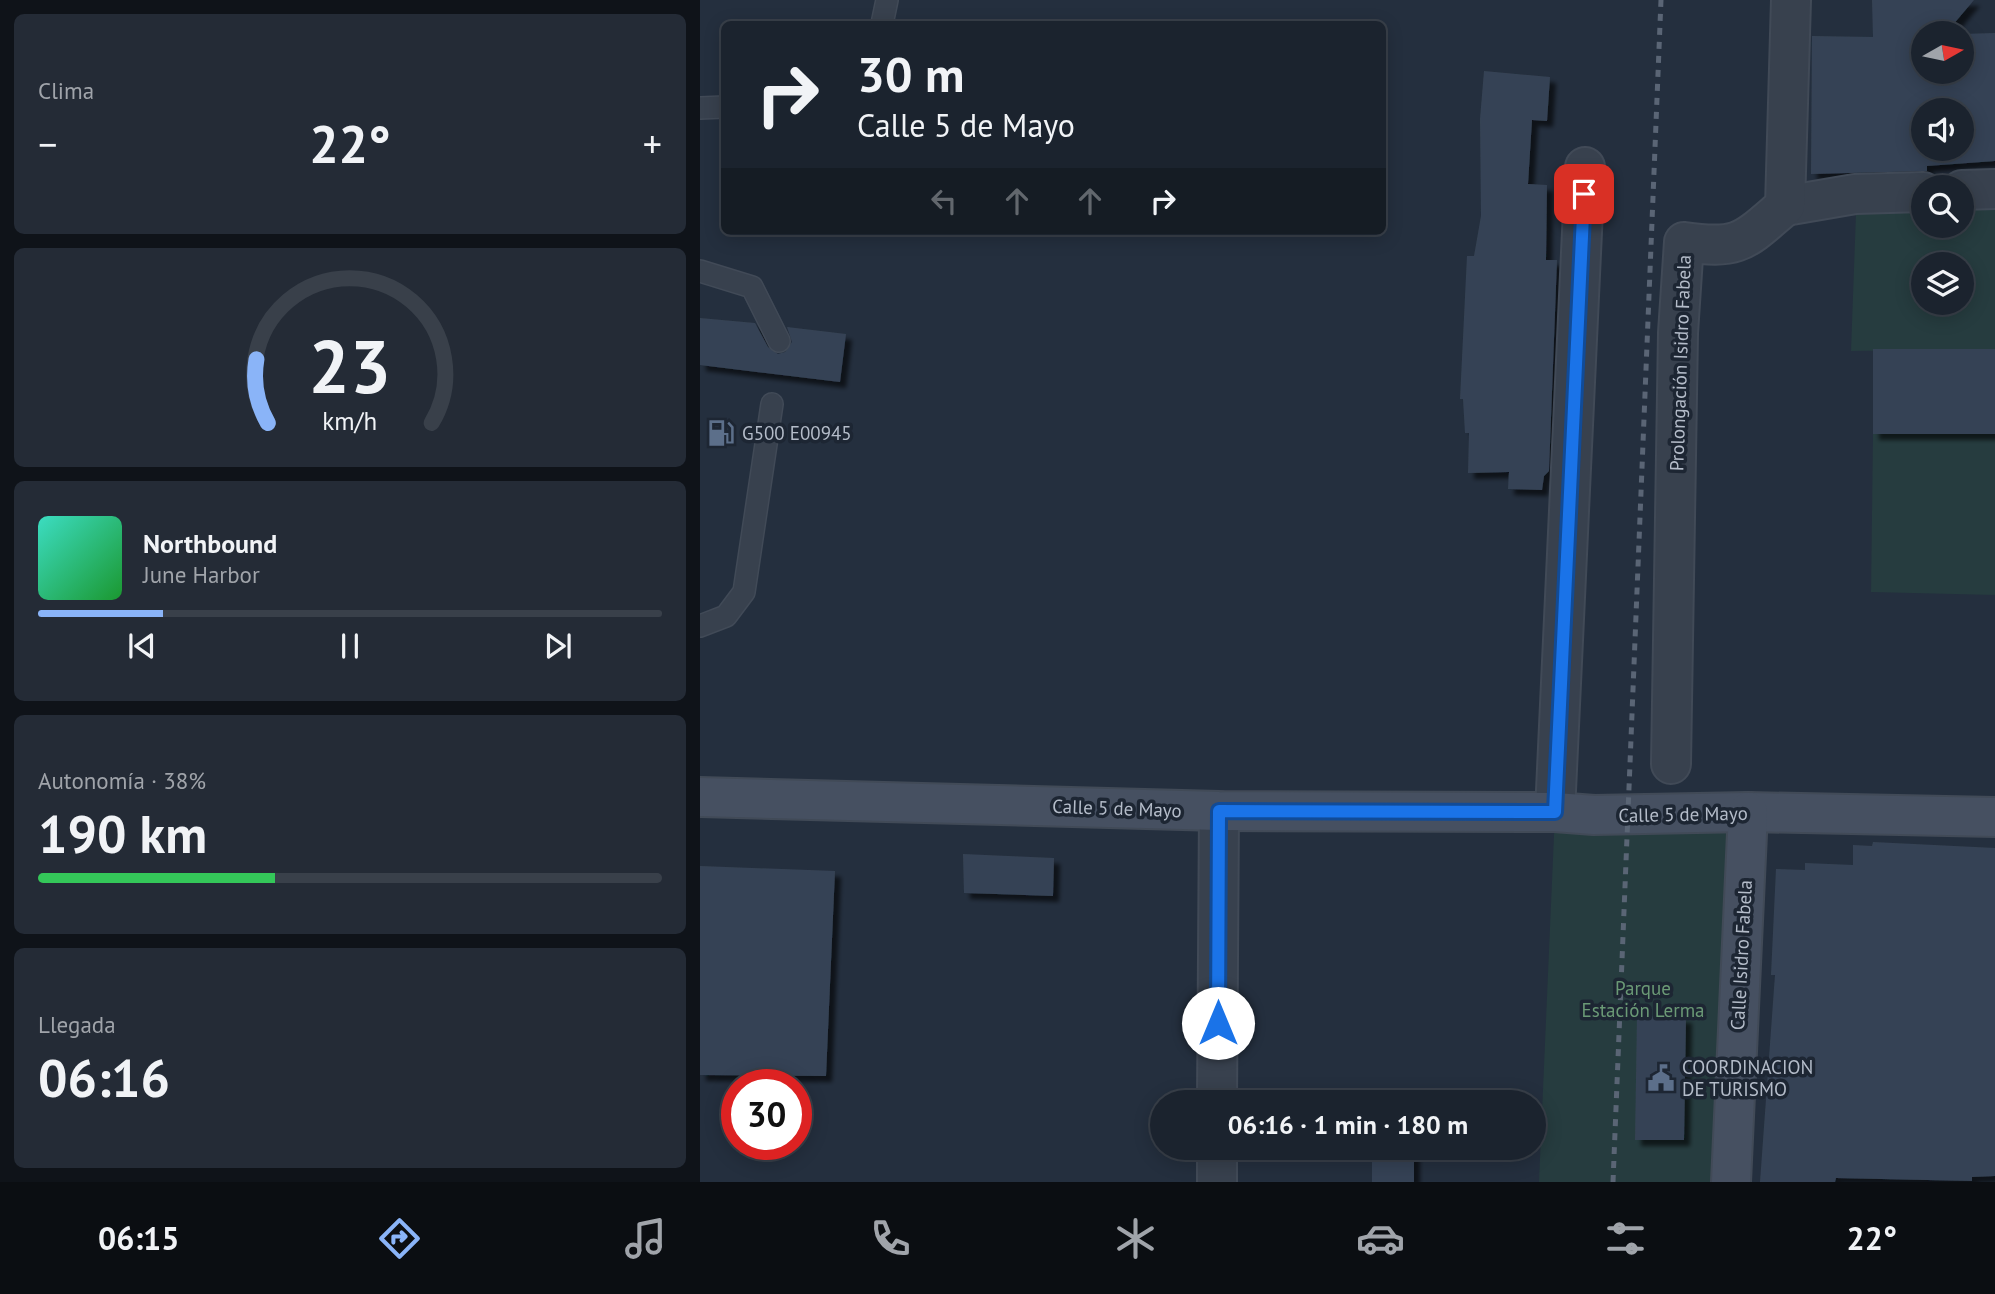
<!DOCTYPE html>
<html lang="es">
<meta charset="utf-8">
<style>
:root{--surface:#1b232e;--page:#242b36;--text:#f1f3f6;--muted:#a0a4aa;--line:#39404a;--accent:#8ab4f8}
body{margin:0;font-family:"PT Sans",sans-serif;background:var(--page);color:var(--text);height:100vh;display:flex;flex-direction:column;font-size:26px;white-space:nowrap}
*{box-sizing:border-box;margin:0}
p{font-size:23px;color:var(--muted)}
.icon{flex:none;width:38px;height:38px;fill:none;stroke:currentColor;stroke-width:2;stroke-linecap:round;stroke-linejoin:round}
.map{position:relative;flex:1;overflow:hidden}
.drawer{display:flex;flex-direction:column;gap:14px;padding:14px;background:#0f1319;width:700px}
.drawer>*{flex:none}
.top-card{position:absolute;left:21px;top:21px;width:665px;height:214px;border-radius:10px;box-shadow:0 4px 18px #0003,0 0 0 2px var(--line);background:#1b232e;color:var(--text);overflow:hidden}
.needle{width:46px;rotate:81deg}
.buttons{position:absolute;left:1211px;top:21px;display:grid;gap:14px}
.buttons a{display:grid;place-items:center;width:63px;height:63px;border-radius:50%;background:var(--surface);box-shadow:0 4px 18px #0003,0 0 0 2px var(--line);font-size:35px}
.speed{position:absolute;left:21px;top:1069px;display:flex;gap:14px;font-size:35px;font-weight:700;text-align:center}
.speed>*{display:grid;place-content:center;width:91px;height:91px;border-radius:50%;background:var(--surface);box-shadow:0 4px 18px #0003,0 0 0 2px var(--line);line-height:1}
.speed .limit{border:10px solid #d22;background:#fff;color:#111}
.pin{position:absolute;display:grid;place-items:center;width:60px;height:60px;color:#fff;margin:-30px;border-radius:14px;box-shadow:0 4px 10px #0006}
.me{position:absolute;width:77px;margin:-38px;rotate:0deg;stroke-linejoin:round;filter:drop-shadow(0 0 5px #0008)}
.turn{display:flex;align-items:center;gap:24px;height:147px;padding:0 21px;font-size:32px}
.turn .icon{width:91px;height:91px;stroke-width:2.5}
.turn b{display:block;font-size:49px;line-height:60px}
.lanes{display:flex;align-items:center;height:66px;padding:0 21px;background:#0003;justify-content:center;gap:35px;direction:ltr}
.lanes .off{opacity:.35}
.big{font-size:52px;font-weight:800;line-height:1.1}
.drawer .tile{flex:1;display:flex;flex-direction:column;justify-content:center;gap:10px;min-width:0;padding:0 24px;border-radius:10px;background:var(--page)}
.drawer .dial{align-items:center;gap:0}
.dial svg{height:182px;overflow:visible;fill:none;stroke:var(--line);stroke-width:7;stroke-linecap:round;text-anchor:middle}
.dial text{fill:var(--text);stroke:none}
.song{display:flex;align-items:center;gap:21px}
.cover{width:84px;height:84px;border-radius:10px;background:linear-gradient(135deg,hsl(170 70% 55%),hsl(130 70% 35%))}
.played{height:7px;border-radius:4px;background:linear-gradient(90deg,var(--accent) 20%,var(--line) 20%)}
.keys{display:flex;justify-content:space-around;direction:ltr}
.heat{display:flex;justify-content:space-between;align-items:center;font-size:38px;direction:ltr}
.charge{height:10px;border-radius:5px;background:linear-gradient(90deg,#34c759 38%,var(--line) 0)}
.trip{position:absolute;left:450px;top:1090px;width:396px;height:70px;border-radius:35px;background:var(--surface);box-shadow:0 4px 18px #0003,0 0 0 2px var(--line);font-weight:800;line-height:70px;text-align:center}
.tabs{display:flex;height:112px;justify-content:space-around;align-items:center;background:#0b0e12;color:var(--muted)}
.tabs .icon{width:49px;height:49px}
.tabs .on{color:var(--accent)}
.tabs b{font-size:32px;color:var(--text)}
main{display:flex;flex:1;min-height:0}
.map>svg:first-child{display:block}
.green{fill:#263c3f;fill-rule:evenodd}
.building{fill:#364354;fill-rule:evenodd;filter:url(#shadow)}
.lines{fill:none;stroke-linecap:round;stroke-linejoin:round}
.lane-casing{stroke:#414a57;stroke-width:24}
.street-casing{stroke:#414a57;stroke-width:42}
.secondary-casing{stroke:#414a57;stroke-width:42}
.lane{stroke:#38414e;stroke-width:21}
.street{stroke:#38414e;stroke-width:38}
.secondary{stroke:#465061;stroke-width:38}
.rail{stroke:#5a6575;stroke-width:5;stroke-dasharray:7 7;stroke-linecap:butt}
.route-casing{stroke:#114b97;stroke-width:18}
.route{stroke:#1a73e8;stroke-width:12}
.labels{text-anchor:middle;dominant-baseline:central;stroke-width:7;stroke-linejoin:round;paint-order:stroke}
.street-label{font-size:19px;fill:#b4bcc9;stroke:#1d2633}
.poi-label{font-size:19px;fill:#b4bcc9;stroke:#1d2633;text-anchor:start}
.park-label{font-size:19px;fill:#6b9a76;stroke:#1d2633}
</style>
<main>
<section class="drawer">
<div class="tile"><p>Clima</p>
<div class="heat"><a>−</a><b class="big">22°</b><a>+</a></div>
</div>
<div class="tile dial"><svg viewBox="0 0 100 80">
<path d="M14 69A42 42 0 1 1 86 69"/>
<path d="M14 69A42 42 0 0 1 9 41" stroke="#8ab4f8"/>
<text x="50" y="56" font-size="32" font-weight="700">23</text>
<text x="50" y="72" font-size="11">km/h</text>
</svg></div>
<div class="tile">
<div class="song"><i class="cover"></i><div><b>Northbound</b><p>June Harbor</p></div></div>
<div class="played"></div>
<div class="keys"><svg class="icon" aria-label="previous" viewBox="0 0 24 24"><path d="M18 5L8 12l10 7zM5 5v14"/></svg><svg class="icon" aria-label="pause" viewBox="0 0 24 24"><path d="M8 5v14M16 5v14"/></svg><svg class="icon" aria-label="next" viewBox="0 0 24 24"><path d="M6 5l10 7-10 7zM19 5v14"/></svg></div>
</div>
<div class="tile"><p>Autonomía · 38%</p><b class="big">190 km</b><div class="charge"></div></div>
<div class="tile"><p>Llegada</p><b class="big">06:16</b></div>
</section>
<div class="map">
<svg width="1295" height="1182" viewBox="0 0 1295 1182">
<defs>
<filter id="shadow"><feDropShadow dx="6" dy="6" stdDeviation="2" flood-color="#0009"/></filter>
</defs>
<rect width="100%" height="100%" fill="#242f3e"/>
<g class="green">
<path d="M1295,207V349L1151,351L1156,213L1223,210V226H1262V208ZM1223,264H1262V303H1223Z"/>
<polygon points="1173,434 1295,434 1295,595 1171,592"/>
<polygon points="855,812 1048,812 1031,1182 839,1182"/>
</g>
<g class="building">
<path d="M1172,0H1274L1246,33H1223V72H1262V34L1295,33V161L1227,166V171L1111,174L1112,36L1173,37ZM1223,110H1262V149H1223Z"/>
<polygon points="784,71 850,77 847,121 832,120 828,184 847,185 846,260 857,260 849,471 844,476 842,490 808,489 809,472 768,473 769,433 765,433 763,399 760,399 767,256 774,256 781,216 780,119"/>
<polygon points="0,318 55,323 68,347 78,354 85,352 92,342 87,327 146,334 140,382 0,365"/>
<rect x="1173" y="349" width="122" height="85"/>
<polygon points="1173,842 1295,848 1295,1176 1272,1177 1272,1181 1136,1178 1135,1182 1060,1182 1075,975 1071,975 1076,869 1105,870 1105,863 1153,865 1153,845 1172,846"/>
<polygon points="263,854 354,858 353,896 264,893"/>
<polygon points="0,866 135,871 126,1076 0,1075"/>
<polygon points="937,1016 986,1017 984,1140 935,1140"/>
<rect x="672" y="1148" width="42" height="34"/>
</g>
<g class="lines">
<defs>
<g id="lane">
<polyline points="182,24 187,0"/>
<polyline points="0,108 24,107"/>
<polyline points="0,271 52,287 79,341"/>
<polyline points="0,626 26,616 44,592 72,404"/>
</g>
<g id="street">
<polyline points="1262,190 1295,189"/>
<polyline points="1085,206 1155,194 1223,192"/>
<path d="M971,764L978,333L984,242C1040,250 1044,241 1085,206L1091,0"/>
<polyline points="855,812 885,167"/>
<polyline points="517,1102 519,811"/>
<polyline points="517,1182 517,1148"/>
</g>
<g id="secondary">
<polyline points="0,797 519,811 855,812 894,815 1048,812 1295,817"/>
<polyline points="1031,1182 1048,812"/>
</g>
</defs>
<use href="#lane" class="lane-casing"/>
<use href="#street" class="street-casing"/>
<use href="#secondary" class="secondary-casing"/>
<use href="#lane" class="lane"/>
<use href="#street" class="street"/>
<use href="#secondary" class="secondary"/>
<polyline class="rail" points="913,1182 961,0"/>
</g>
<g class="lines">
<defs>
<polyline id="route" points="518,1023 519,811 855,812 884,194"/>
</defs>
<use href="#route" class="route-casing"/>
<use href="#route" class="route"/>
</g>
<defs>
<symbol id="fuel-bare" viewBox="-9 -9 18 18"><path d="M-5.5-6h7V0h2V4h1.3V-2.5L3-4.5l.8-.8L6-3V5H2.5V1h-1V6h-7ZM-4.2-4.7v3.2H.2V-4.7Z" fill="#5c6f8a" stroke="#1d2633" stroke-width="2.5" paint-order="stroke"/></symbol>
<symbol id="civic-bare" viewBox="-9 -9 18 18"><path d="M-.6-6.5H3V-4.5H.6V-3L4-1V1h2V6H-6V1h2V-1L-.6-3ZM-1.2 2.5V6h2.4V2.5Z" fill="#5c6f8a" stroke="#1d2633" stroke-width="2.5" paint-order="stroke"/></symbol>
</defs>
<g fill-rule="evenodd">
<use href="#fuel-bare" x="2" y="414" width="38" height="38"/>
<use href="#civic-bare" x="942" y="1059" width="38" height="38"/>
</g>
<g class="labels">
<g class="street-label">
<text transform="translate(980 363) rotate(-88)">Prolongación Isidro Fabela</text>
<text transform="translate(417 808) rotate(2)">Calle 5 de Mayo</text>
<text transform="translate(983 814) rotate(-1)">Calle 5 de Mayo</text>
<text transform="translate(1041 955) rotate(-87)">Calle Isidro Fabela</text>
</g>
<g class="poi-label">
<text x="42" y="433">G500 E00945</text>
<text x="982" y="1067">COORDINACION<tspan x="982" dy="22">DE TURISMO</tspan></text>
</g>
<g class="park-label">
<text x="943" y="988">Parque<tspan x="943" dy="22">Estación Lerma</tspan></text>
</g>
</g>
</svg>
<div class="buttons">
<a><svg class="needle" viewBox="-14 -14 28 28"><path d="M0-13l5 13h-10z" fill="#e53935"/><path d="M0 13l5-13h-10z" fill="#a0a4aa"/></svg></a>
<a><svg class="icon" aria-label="sound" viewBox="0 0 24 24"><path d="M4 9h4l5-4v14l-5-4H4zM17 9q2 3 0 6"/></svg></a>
<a><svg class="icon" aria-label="search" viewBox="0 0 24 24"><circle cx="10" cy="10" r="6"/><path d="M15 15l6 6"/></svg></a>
<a><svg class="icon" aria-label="layers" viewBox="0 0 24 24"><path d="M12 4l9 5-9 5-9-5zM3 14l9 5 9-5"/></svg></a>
</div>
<div class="speed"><div class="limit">30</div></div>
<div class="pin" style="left:884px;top:194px;background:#d93025"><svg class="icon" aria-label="arrive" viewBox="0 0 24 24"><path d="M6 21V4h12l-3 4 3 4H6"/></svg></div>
<svg class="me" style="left:518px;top:1023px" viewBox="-20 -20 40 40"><circle r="19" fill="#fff"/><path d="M0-13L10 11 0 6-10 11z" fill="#1a73e8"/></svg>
<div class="trip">06:16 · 1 min · 180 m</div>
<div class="top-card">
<div class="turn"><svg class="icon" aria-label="right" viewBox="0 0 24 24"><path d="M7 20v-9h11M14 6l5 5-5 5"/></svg><div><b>30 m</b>Calle 5 de Mayo</div></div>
<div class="lanes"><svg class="icon off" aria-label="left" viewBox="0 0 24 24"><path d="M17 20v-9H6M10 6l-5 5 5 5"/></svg><svg class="icon off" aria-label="ahead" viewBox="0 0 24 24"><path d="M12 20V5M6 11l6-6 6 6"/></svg><svg class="icon off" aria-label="ahead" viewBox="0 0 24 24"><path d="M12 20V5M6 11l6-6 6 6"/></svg><svg class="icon" aria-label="right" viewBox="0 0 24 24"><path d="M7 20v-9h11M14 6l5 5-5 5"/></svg></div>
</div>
</div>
</main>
<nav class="tabs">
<b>06:15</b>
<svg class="icon on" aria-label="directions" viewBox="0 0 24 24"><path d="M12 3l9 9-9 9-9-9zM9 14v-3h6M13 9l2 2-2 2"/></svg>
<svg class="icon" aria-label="music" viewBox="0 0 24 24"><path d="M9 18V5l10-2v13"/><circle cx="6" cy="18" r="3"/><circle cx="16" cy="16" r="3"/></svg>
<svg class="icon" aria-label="phone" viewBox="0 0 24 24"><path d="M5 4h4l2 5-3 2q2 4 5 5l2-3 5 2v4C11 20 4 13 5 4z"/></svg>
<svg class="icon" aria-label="climate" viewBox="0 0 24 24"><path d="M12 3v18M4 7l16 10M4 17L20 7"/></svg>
<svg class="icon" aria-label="car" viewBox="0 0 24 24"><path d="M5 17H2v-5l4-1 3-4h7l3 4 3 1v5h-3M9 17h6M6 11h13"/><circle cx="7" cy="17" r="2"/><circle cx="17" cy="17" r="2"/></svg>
<svg class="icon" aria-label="filters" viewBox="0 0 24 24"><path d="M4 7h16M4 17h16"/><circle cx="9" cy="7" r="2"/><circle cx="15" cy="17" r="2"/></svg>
<b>22°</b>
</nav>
